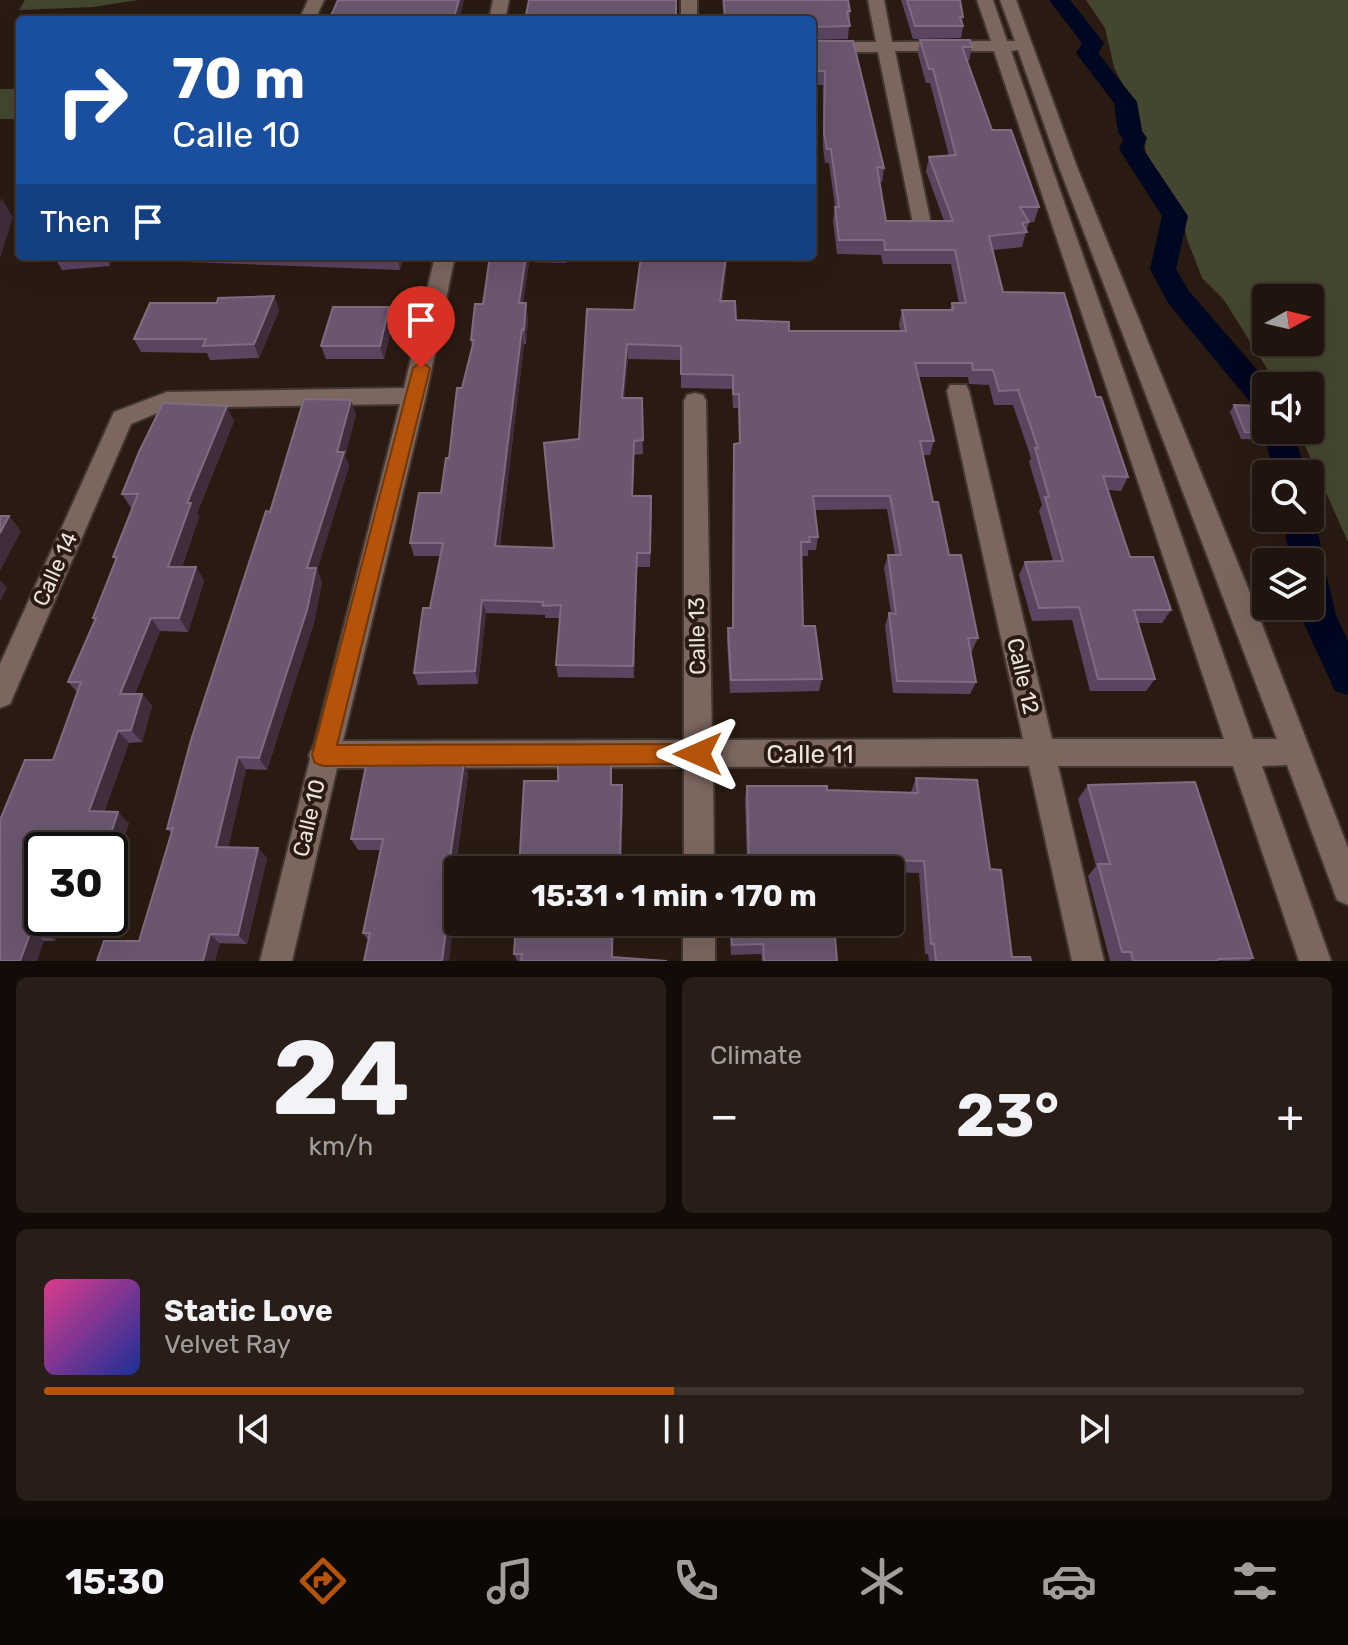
<!DOCTYPE html>
<meta charset="utf-8">
<style>
:root{--surface:#20140e;--page:#281d17;--text:#f1f3f6;--muted:#a29e9e;--line:#3d332e;--accent:#b45309}
body{margin:0;font-family:Rubik,sans-serif;background:var(--page);color:var(--text);height:100vh;display:flex;flex-direction:column;font-size:30px;white-space:nowrap}
*{box-sizing:border-box;margin:0}
p{font-size:26px;color:var(--muted)}
.icon{flex:none;width:44px;height:44px;fill:none;stroke:currentColor;stroke-width:2;stroke-linecap:round;stroke-linejoin:round}
.map{position:relative;height:961px;overflow:hidden}
.panel{display:flex;flex-direction:column;gap:16px;padding:16px;background:#120b08;flex:1}
.panel>*{flex:none}
.hud{position:absolute;left:16px;top:16px;width:800px;height:244px;border-radius:8px;box-shadow:0 8px 32px #0002,0 0 0 2px var(--line);background:#1a4fa0;color:#fff;overflow:hidden}
.needle{width:52px;rotate:82deg}
.buttons{position:absolute;left:1252px;top:284px;display:grid;gap:16px}
.buttons a{display:grid;place-items:center;width:72px;height:72px;border-radius:8px;background:var(--surface);box-shadow:0 8px 32px #0002,0 0 0 2px var(--line);font-size:40px}
.speed{position:absolute;left:24px;top:832px;display:flex;gap:16px;font-size:40px;font-weight:700;text-align:center}
.speed>*{display:grid;place-content:center;width:104px;height:104px;border-radius:50%;background:var(--surface);box-shadow:0 8px 32px #0002,0 0 0 2px var(--line);line-height:1}
.speed .limit{border:4px solid #111;border-radius:12px;background:#fff;color:#111}
.pin{position:absolute;display:grid;place-items:center;width:68px;height:68px;color:#fff;margin:-82px -34px;border-radius:50% 50% 50% 0;rotate:-45deg;box-shadow:0 0 8px #0007}
.pin .icon{rotate:45deg}
.me{position:absolute;width:88px;margin:-44px;rotate:270deg;stroke-linejoin:round;filter:drop-shadow(0 0 6px #0008)}
.turn{display:flex;align-items:center;gap:28px;height:168px;padding:0 24px;font-size:36px}
.turn .icon{width:104px;height:104px;stroke-width:2.5}
.turn b{display:block;font-size:56px;line-height:68px}
.then{display:flex;align-items:center;height:76px;padding:0 24px;background:#0003;gap:16px;font-size:30px}
.big{font-size:60px;font-weight:700;line-height:1.1}
.panel .tile{flex:1;display:flex;flex-direction:column;justify-content:center;gap:12px;min-width:0;padding:0 28px;border-radius:12px;background:var(--page)}
.panel .dial{align-items:center;gap:0}
.dial b{font-size:104px;line-height:1}
.song{display:flex;align-items:center;gap:24px}
.cover{width:96px;height:96px;border-radius:12px;background:linear-gradient(135deg,hsl(330 70% 55%),hsl(230 70% 35%))}
.played{height:8px;border-radius:4px;background:linear-gradient(90deg,var(--accent) 50%,var(--line) 50%)}
.keys{display:flex;justify-content:space-around;direction:ltr}
.heat{display:flex;justify-content:space-between;align-items:center;font-size:44px;direction:ltr}
.panel .tiles{flex:1;display:grid;gap:16px;grid-template-columns:1fr 1fr}
.tile:last-child{grid-column:span 2}
.trip{position:absolute;left:444px;top:856px;width:460px;height:80px;border-radius:8px;background:var(--surface);box-shadow:0 8px 32px #0002,0 0 0 2px var(--line);font-weight:700;line-height:80px;text-align:center}
.dock{display:flex;height:128px;justify-content:space-around;align-items:center;background:#0d0806;color:var(--muted)}
.dock .icon{width:56px;height:56px}
.dock .active{color:var(--accent)}
.dock b{font-size:36px;color:var(--text)}
.map>svg:first-child{display:block}
.green{fill:#444730;fill-rule:evenodd}
.lines{fill:none;stroke-linecap:round;stroke-linejoin:round}
.canal{fill:#000720;fill-rule:evenodd}
.minor-casing{stroke:#423631;stroke-width:4}
.minor{fill:#7b675e;fill-rule:evenodd}
.wall{fill:#5a4561}
.shaded-wall{fill:#402d3c}
.building{fill:#6a566e;stroke:#7e6c80;stroke-width:2}
.route{fill:#b45309;stroke:#753606;stroke-width:2}
.labels{text-anchor:middle;dominant-baseline:central;stroke-width:8;stroke-linejoin:round;paint-order:stroke}
.street-label{font-size:22px;fill:#ede2dc;stroke:#2a1b12}
.near-street-label{font-size:26px;fill:#ede2dc;stroke:#2a1b12}
</style>
<div class="map">
<svg width="1348" height="961" viewBox="0 0 1348 961">
<rect width="100%" height="100%" fill="#2a1b12"/>
<g class="green">
<polygon points="25,0 138,0 93,7 19,10"/>
<path d="M1086,0H1348V542L1298,430H1310V386H1278L1224,300L1202,278L1187,239L1181,210L1146,153L1140,119L1114,67L1105,28ZM1266,298H1310V342H1266Z"/>
<rect x="0" y="89" width="20" height="30"/>
</g>
<g class="lines">
<g class="canal">
<polygon points="1049,0 1070,0 1104,43 1098,53 1137,102 1142,131 1147,138 1143,149 1188,216 1176,269 1189,291 1271,386 1266,386 1266,411 1255,408 1168,303 1150,269 1162,216 1119,149 1123,139 1118,133 1114,103 1076,53 1082,43"/>
<polygon points="1266,424 1266,430 1293,430 1306,474 1274,474 1263,430"/>
<polygon points="1311,509 1315,518 1324,562 1322,567 1327,577 1336,615 1348,641 1348,695 1335,691 1300,615 1299,606 1310,606 1310,562 1290,562 1283,518 1310,518"/>
</g>
<defs>
<g id="minor">
<polygon points="308,0 324,0 315,20 299,20"/>
<polygon points="493,0 509,0 505,20 489,20"/>
<rect x="681" y="0" width="16" height="20"/>
<path d="M868,0H884L892,42L991,41L977,0H993L1007,41H1015L1000,0H1016L1077,167L1248,588L1348,848V905L1337,900L1287,765L1262,766L1331,961H1299L1233,766H1058L1104,961H1072L1029,766L713,767L714,870H684V767L337,768L292,961H260L310,759L309,755L314,745L400,404L169,408L131,424L10,704L0,708V664L114,412L167,392L404,388L435,256H455L426,396L343,741L684,740V401L687,395L695,393L703,395L706,401L712,740L1023,739L947,391L950,385H966L969,391L1052,739H1224L994,51H895L930,219L927,223H913L878,52H812V42H876ZM1018,50L1059,167L1277,739H1253L1011,51Z"/>
<rect x="683" y="922" width="32" height="39"/>
</g>
</defs>
<use href="#minor" class="minor-casing"/>
<use href="#minor" class="minor"/>
</g>
<g class="wall">
<polygon points="722,0 848,0 850,11 848,39 812,40 812,20 724,20"/>
<polygon points="901,0 960,0 963,17 962,21 963,26 961,38 913,39"/>
<polygon points="920,40 972,47 969,61 967,61 992,130 1039,207 1034,222 1029,222 1022,247 993,250 1003,292 1096,397 1128,477 1121,491 1108,490 1130,557 1171,610 1162,623 1138,623 1155,679 1146,691 1090,691 1072,620 1032,621 1019,575 1025,562 1053,561 1039,511 1042,505 1029,462 1031,458 1013,405 994,405 989,385 969,384 968,377 919,377 934,441 930,455 923,455 933,502 949,555 978,638 972,651 970,651 976,682 970,694 893,693 885,626 889,613 891,613 884,568 888,555 895,555 887,509 815,510 818,537 816,550 808,550 808,556 802,556 803,626 822,679 819,691 730,693 727,641 728,628 732,628 733,458 734,444 739,443 738,408 733,408 732,389 681,388 681,360 628,359 624,398 642,398 643,454 634,455 633,496 651,496 652,510 650,567 637,567 634,678 558,677 556,665 560,618 545,618 545,615 486,613 478,684 418,685 414,673 430,608 440,556 414,556 410,543 441,493 449,458 462,388 472,347 471,340 483,304 490,256 567,256 566,263 529,262 523,303 528,318 526,344 524,344 500,546 554,548 579,439 634,310 641,256 728,256 722,301 736,320 789,331 900,331 899,324 902,310 950,310 952,303 959,303 951,264 883,264 881,255 837,254 833,221 835,207 829,163 825,163 823,148 823,85 817,85 813,55 814,41 884,168 882,182 880,182 886,221 944,221 926,171 929,157 949,156 930,83 926,83 918,54"/>
<polygon points="20,191 20,213 15,204"/>
<polygon points="54,256 112,256 110,266 62,270"/>
<polygon points="186,256 404,256 400,270 188,262"/>
<rect x="733" y="256" width="45" height="2"/>
<polygon points="274,296 279,310 259,358 210,360 207,353 141,352 134,339 217,303"/>
<polygon points="389,307 393,321 384,359 326,359 321,346"/>
<polygon points="1234,405 1275,433 1271,440 1241,439 1230,412"/>
<polygon points="356,414 345,456 349,466 317,570 322,582 314,623 267,770 246,769 228,848 258,848 267,858 247,944 139,941 171,833 167,829 270,512"/>
<polygon points="234,421 197,513 199,517 182,567 196,567 204,581 188,632 160,631 135,694 142,694 152,706 142,742 129,743 104,812 129,823 120,849 86,849 86,850 42,850 42,918 63,918 55,941 44,941 0,961 53,760 77,692 68,682 95,620 93,618 116,561 113,557 133,509 131,508 122,494"/>
<polygon points="464,763 468,775 456,864 458,870 458,911 455,911 368,940 363,933 381,850 358,850 351,839"/>
<polygon points="612,776 612,785 622,785 623,797 621,867 614,867 614,870 519,870 558,781"/>
<polygon points="916,778 990,869 1012,957 1031,961 929,961 928,954 925,954 919,873 890,872 890,870 728,870 728,865 747,864 745,798 747,786 827,790 911,792"/>
<polygon points="1088,785 1253,958 1249,961 1110,961 1088,876 1096,866 1078,799"/>
<polygon points="516,922 614,922 613,957 667,961 517,961 514,954"/>
<polygon points="729,922 857,922 857,923 853,934 835,934 837,961 762,961 761,954 731,955"/>
</g>
<g class="shaded-wall">
<polygon points="459,0 464,0 459,20 453,20"/>
<polygon points="2,198 13,218 0,258 0,203"/>
<polygon points="105,256 112,256 110,266"/>
<polygon points="397,256 404,256 400,270"/>
<polygon points="526,256 528,256 529,262 521,318 519,303"/>
<polygon points="726,256 728,256 720,316 720,301"/>
<polygon points="274,296 279,310 259,358 254,344"/>
<polygon points="526,303 528,318 526,344 524,330"/>
<polygon points="389,307 393,321 384,359 380,346"/>
<polygon points="522,329 524,344 498,559 495,546"/>
<polygon points="627,344 628,359 623,412 622,398"/>
<polygon points="351,400 356,414 345,456 349,466 317,570 322,582 314,623 267,770 259,758"/>
<polygon points="227,406 234,421 197,513 199,517 177,580 168,567 187,503"/>
<polygon points="9,516 21,531 0,571 0,533"/>
<polygon points="637,553 637,567 634,678 633,666"/>
<polygon points="196,567 204,581 188,632 179,618"/>
<polygon points="0,580 7,588 0,602"/>
<polygon points="482,600 486,613 478,684 475,671"/>
<polygon points="151,618 160,631 130,707 120,694"/>
<polygon points="142,694 152,706 142,742 131,730"/>
<polygon points="118,731 129,743 100,822 89,811"/>
<polygon points="238,757 246,769 226,858 216,847"/>
<polygon points="464,763 468,775 454,875 449,864"/>
<polygon points="622,785 623,797 621,867 620,856"/>
<polygon points="118,812 129,823 120,849 109,839"/>
<polygon points="74,838 86,849 86,850 70,850"/>
<polygon points="258,848 267,858 247,944 238,935"/>
<polygon points="450,901 455,911 449,961 442,961"/>
<polygon points="46,918 63,918 55,941 41,931"/>
<polygon points="612,922 614,922 613,961 612,961"/>
<polygon points="31,931 44,941 37,961 20,961"/>
<polygon points="210,934 220,944 215,961 203,961"/>
</g>
<g class="building">
<polygon points="338,0 459,0 453,20 329,20"/>
<polygon points="529,0 676,0 676,19 649,19 649,20 525,20"/>
<polygon points="724,0 848,0 850,11 847,11 850,26 812,27 810,17 755,17 755,20 725,20"/>
<polygon points="907,0 960,0 963,17 960,17 963,26 915,26"/>
<polygon points="920,40 970,40 972,47 962,47 992,130 1011,130 1039,207 1020,207 1029,222 1022,223 1027,232 989,236 1003,292 1064,293 1096,397 1101,397 1128,477 1103,476 1130,557 1153,557 1171,610 1134,610 1155,679 1098,679 1079,607 1039,608 1025,562 1063,561 1045,497 1049,497 1035,448 1038,448 1018,390 999,391 993,370 973,370 972,363 915,363 934,441 920,441 933,502 938,502 949,555 961,555 978,638 968,638 976,682 897,681 889,613 896,614 888,555 901,555 890,496 813,496 818,537 809,537 810,542 801,542 803,626 815,626 822,679 731,680 728,628 733,628 734,444 740,443 739,394 733,394 733,375 681,374 681,346 627,344 622,398 642,398 643,440 634,441 632,496 651,496 650,553 637,553 633,666 556,665 561,605 543,606 543,602 482,600 475,671 414,673 423,608 430,608 443,543 410,543 419,493 441,493 446,458 449,458 457,388 462,388 474,340 471,340 475,304 483,304 490,256 526,256 519,303 526,303 524,330 522,329 495,546 554,548 544,443 579,439 587,309 634,310 641,256 726,256 720,301 735,301 736,320 789,322 789,331 906,331 902,310 953,310 952,303 966,303 955,250 885,250 884,240 839,240 835,207 839,207 831,149 827,149 824,134 825,71 818,71 814,41 853,41 884,168 877,167 886,221 953,221 929,157 956,155 933,69 929,69"/>
<polygon points="20,191 20,203 15,204"/>
<polygon points="274,296 254,344 203,346 206,339 134,339 150,303 217,303 218,298"/>
<polygon points="333,307 389,307 380,346 321,346"/>
<polygon points="304,399 351,400 337,452 344,452 307,568 316,568 307,610 259,758 238,757 216,847 258,848 238,935 210,934 203,961 97,961 104,941 139,941 173,828 167,829 191,740 266,511 270,512"/>
<polygon points="163,403 227,406 187,503 191,503 168,567 196,567 179,618 151,618 120,694 142,694 131,730 118,731 89,811 118,812 109,839 74,838 70,850 42,850 42,918 46,918 41,931 31,931 20,961 0,961 0,820 25,760 53,760 81,682 68,682 96,618 93,618 117,557 113,557 138,494 122,494 139,452"/>
<polygon points="1234,405 1263,406 1266,412 1266,430 1274,430 1275,433 1245,432"/>
<polygon points="0,516 9,516 0,533"/>
<polygon points="367,761 464,763 449,864 478,866 478,870 458,870 458,901 450,901 442,961 364,961 370,933 363,933 383,839 351,839"/>
<polygon points="558,764 611,764 611,785 622,785 620,856 613,856 613,870 519,870 524,781 558,781"/>
<polygon points="916,778 977,780 990,869 1001,870 1012,957 1030,957 1031,961 936,961 934,944 931,944 924,861 872,860 873,870 728,870 728,865 749,864 747,786 827,786 827,790 918,793"/>
<polygon points="1195,782 1253,958 1218,959 1218,961 1133,961 1131,952 1122,952 1098,864 1110,864 1088,785"/>
<polygon points="516,922 612,922 612,957 667,961 521,961 522,954 514,954"/>
<polygon points="731,922 857,922 857,923 834,924 837,961 764,961 763,944 732,945"/>
</g>
<polygon class="route" points="421,362 430,368 337,745 698,744 706,747 709,754 706,761 698,764 323,766 315,763 312,755 413,368"/>
<g class="labels">
<g class="street-label">
<text transform="translate(55 569) rotate(-66)">Calle 14</text>
<text transform="translate(697 636) rotate(-91)">Calle 13</text>
<text transform="translate(1023 676) rotate(77)">Calle 12</text>
<text transform="translate(309 818) rotate(-77)">Calle 10</text>
</g>
<g class="near-street-label">
<text x="810" y="754">Calle 11</text>
</g>
</g>
</svg>
<div class="buttons">
<a><svg class="needle" viewBox="-14 -14 28 28"><path d="M0-13l5 13h-10z" fill="#e53935"/><path d="M0 13l5-13h-10z" fill="#a29e9e"/></svg></a>
<a><svg class="icon" aria-label="sound" viewBox="0 0 24 24"><path d="M4 9h4l5-4v14l-5-4H4zM17 9q2 3 0 6"/></svg></a>
<a><svg class="icon" aria-label="search" viewBox="0 0 24 24"><circle cx="10" cy="10" r="6"/><path d="M15 15l6 6"/></svg></a>
<a><svg class="icon" aria-label="layers" viewBox="0 0 24 24"><path d="M12 4l9 5-9 5-9-5zM3 14l9 5 9-5"/></svg></a>
</div>
<div class="speed"><div class="limit">30</div></div>
<div class="pin" style="left:421px;top:368px;background:#d93025"><svg class="icon" aria-label="arrive" viewBox="0 0 24 24"><path d="M6 21V4h12l-3 4 3 4H6"/></svg></div>
<svg class="me" style="left:698px;top:754px" viewBox="-20 -20 40 40"><path d="M0-17L14 15 0 8-14 15z" fill="#b45309" stroke="#fff" stroke-width="4"/></svg>
<div class="trip">15:31 · 1 min · 170 m</div>
<div class="hud">
<div class="turn"><svg class="icon" aria-label="right" viewBox="0 0 24 24"><path d="M7 20v-9h11M14 6l5 5-5 5"/></svg><div><b>70 m</b>Calle 10</div></div>
<div class="then">Then<svg class="icon" aria-label="arrive" viewBox="0 0 24 24"><path d="M6 21V4h12l-3 4 3 4H6"/></svg></div>
</div>
</div>
<section class="panel">
<div class="tiles">
<div class="tile dial"><b>24</b><p>km/h</p></div>
<div class="tile"><p>Climate</p>
<div class="heat"><a>−</a><b class="big">23°</b><a>+</a></div>
</div>
<div class="tile">
<div class="song"><i class="cover"></i><div><b>Static Love</b><p>Velvet Ray</p></div></div>
<div class="played"></div>
<div class="keys"><svg class="icon" aria-label="previous" viewBox="0 0 24 24"><path d="M18 5L8 12l10 7zM5 5v14"/></svg><svg class="icon" aria-label="pause" viewBox="0 0 24 24"><path d="M8 5v14M16 5v14"/></svg><svg class="icon" aria-label="next" viewBox="0 0 24 24"><path d="M6 5l10 7-10 7zM19 5v14"/></svg></div>
</div>
</div>
</section>
<nav class="dock">
<b>15:30</b>
<svg class="icon active" aria-label="directions" viewBox="0 0 24 24"><path d="M12 3l9 9-9 9-9-9zM9 14v-3h6M13 9l2 2-2 2"/></svg>
<svg class="icon" aria-label="music" viewBox="0 0 24 24"><path d="M9 18V5l10-2v13"/><circle cx="6" cy="18" r="3"/><circle cx="16" cy="16" r="3"/></svg>
<svg class="icon" aria-label="phone" viewBox="0 0 24 24"><path d="M5 4h4l2 5-3 2q2 4 5 5l2-3 5 2v4C11 20 4 13 5 4z"/></svg>
<svg class="icon" aria-label="climate" viewBox="0 0 24 24"><path d="M12 3v18M4 7l16 10M4 17L20 7"/></svg>
<svg class="icon" aria-label="car" viewBox="0 0 24 24"><path d="M5 17H2v-5l4-1 3-4h7l3 4 3 1v5h-3M9 17h6M6 11h13"/><circle cx="7" cy="17" r="2"/><circle cx="17" cy="17" r="2"/></svg>
<svg class="icon" aria-label="filters" viewBox="0 0 24 24"><path d="M4 7h16M4 17h16"/><circle cx="9" cy="7" r="2"/><circle cx="15" cy="17" r="2"/></svg>
</nav>
